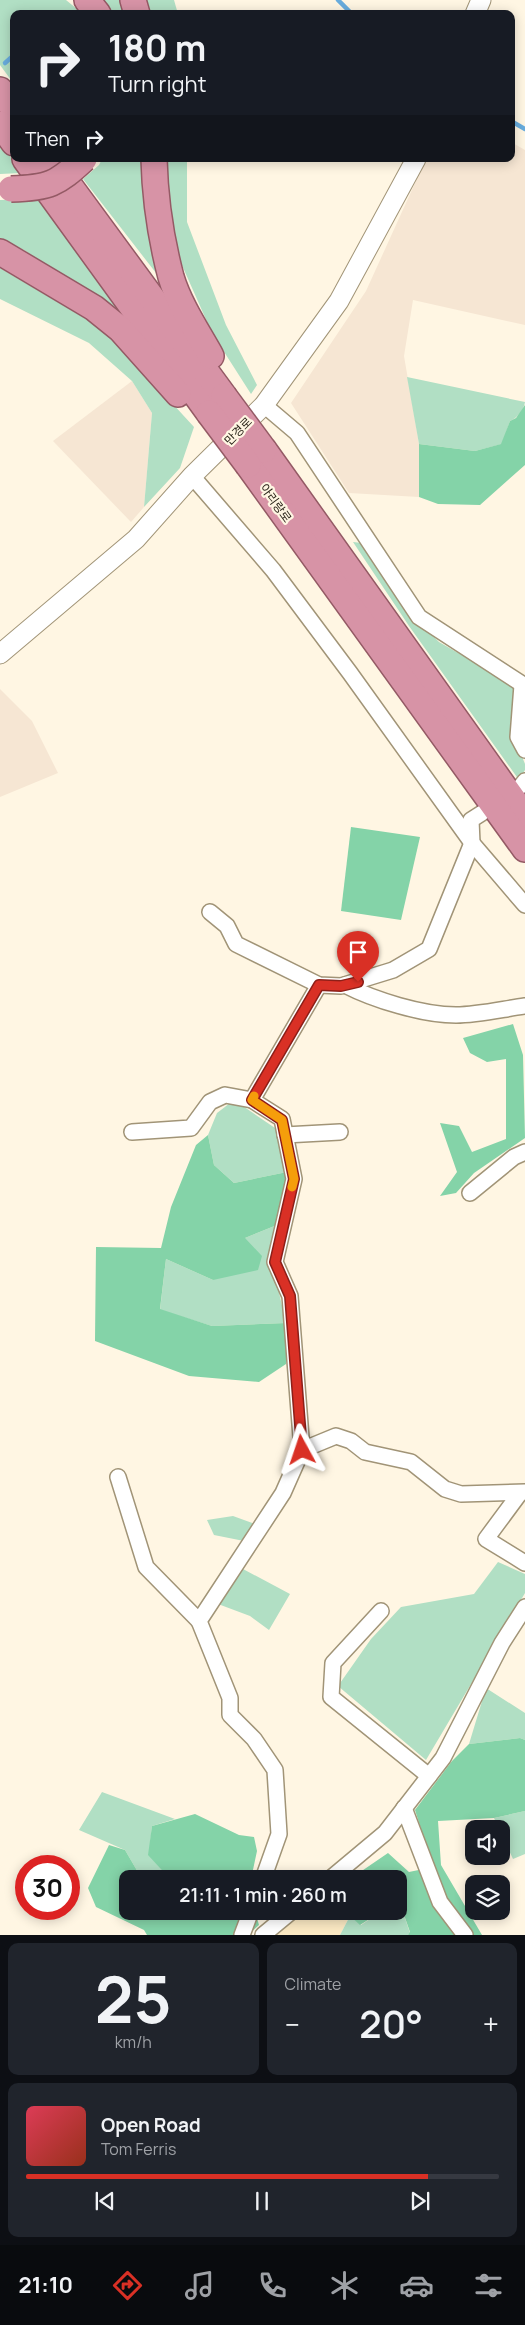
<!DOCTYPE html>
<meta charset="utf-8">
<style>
:root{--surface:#171b24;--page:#20242c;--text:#f1f3f6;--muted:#9ea1a6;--line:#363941;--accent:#d93025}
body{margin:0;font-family:Manrope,"Noto Sans KR",sans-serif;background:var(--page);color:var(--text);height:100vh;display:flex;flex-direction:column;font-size:19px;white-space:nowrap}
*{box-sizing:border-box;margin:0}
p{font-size:16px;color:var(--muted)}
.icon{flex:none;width:28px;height:28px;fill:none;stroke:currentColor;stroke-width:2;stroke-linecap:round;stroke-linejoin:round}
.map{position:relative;height:1935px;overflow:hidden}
.side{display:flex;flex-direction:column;gap:8px;padding:8px;background:#0d0f14;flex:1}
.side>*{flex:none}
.banner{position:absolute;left:10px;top:10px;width:505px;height:152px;border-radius:10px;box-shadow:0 2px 12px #0003;background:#171b24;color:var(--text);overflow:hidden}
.controls{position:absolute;left:465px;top:1820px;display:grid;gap:10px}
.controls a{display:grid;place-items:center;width:45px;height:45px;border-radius:10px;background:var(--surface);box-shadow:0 2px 12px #0003;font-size:25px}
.speed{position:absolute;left:15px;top:1855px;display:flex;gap:10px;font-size:25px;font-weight:700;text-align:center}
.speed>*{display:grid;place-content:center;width:65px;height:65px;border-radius:50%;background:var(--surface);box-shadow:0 2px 12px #0003;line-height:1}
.speed .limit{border:8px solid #d22;background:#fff;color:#111}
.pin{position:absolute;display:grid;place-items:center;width:42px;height:42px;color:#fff;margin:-51px -21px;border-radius:50% 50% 50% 0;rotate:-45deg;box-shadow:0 0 5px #0007}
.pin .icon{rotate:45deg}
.me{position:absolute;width:55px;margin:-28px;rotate:355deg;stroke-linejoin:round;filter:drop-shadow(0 0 4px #0008)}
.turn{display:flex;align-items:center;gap:18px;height:105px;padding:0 15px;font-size:22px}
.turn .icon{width:65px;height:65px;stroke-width:2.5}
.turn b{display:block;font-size:35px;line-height:42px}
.then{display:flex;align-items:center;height:48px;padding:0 15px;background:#0003;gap:10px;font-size:19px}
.big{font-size:38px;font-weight:600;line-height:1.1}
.side .card{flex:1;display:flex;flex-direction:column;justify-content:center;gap:8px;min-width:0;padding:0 18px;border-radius:10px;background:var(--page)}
.side .dial{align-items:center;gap:0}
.dial b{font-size:65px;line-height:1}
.song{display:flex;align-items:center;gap:15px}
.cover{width:60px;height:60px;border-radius:8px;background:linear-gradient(135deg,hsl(350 70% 55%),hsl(10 70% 35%))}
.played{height:5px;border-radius:2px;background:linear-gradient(90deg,var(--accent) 85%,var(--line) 85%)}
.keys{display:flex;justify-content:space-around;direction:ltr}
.heat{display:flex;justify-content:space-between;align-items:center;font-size:28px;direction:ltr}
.side .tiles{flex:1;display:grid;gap:8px;grid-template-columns:1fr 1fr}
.card:last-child{grid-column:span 2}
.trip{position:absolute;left:119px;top:1870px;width:288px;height:50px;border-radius:10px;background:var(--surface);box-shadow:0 2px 12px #0003;font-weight:600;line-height:50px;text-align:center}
.tab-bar{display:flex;height:80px;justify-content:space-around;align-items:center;background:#090b0e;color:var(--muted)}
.tab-bar .icon{width:35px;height:35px}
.tab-bar .selected{color:var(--accent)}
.tab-bar b{font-size:22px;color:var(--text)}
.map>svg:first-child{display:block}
.built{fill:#fbe9c3}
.industrial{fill:#f6e6d3}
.green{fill:#b1dfc4}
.forest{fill:#84d3a8}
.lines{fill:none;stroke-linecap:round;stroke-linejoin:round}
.stream{stroke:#68acdd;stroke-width:4.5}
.minor-casing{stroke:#a19477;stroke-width:18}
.tertiary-casing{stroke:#a19477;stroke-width:21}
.trunk-casing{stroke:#945a65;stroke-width:28}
.minor{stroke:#fff;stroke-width:15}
.tertiary{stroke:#fff;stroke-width:19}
.trunk{stroke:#d793a6;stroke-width:25}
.trunk-bridge-casing{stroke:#945a65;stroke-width:28;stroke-linecap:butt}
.trunk-bridge{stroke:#d793a6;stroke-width:25}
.route-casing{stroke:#8d1f18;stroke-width:12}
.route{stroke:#d93025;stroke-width:9}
.slow{stroke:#f59e0b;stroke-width:9}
.labels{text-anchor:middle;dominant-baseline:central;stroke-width:4.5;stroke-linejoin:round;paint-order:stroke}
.street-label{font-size:12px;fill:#292318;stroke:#fff6e3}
</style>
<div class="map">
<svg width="525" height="1935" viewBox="0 0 525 1935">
<rect width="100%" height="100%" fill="#fff6e3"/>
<polygon class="built" points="298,1911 348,1911 350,1916 340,1935 269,1935"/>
<g class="industrial">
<polygon points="511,142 525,150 525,325 413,300 404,356 419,444 419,497 349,493 291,403 366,291 426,159 511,159"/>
<polygon points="132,381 152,413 144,507 131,522 53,441"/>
<polygon points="0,689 32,721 58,773 0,797"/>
</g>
<g class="green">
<polygon points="0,0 66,0 83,14 14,14 14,84 0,65"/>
<polygon points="82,0 121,0 126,14 91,14"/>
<polygon points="144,0 174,0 178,14 147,14"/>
<polygon points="0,142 22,173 0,174"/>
<polygon points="102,159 144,159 163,282 83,179 99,165"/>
<polygon points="165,159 187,159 187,222 226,325 257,385 251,394 212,333 177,254"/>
<polygon points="41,199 134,326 24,250 0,239 0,200"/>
<polygon points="0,268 105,330 194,427 180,468 144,507 152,413 132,381 89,343 0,299"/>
<path d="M407,377L525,402C524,410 517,418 510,421L502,444L475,451L419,444Z"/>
<polygon points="353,542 362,543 423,626 439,642 515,686 510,727 525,764 525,770 519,780 409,626"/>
<polygon points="234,1100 278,1130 287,1172 234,1183 214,1165 208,1135 217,1113"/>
<polygon points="277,1225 271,1258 286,1323 212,1326 160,1310 166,1259 213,1280 245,1238"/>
<polygon points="233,1516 255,1524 244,1541 214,1535 207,1520"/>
<polygon points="498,1562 525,1574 525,1593 426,1760 338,1686 371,1639 401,1607 474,1594"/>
<polygon points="243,1569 290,1594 269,1630 250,1616 218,1604"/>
<polygon points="486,1688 525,1713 525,1740 520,1738 469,1744"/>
<polygon points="102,1792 175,1819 152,1826 149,1855 170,1879 142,1879 125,1850 79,1830"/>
<polygon points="525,1811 525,1854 513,1859 501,1833 501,1829 499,1829 494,1818"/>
<polygon points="403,1912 410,1933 408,1935 340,1935 350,1916 361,1925 379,1913"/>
</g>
<g class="forest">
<polygon points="525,405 525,465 480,505 438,504 419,497 419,444 475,451 501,444 510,421 516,418"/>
<polygon points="351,827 420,837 401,920 341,911"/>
<polygon points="513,1024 523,1055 525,1138 474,1173 456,1193 440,1196 457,1172 440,1123 459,1126 472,1152 506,1139 506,1059 487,1062 470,1053 463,1038"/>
<polygon points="208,1135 214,1165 234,1183 287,1172 277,1225 245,1238 262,1256 258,1270 213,1280 166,1259 160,1309 212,1326 286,1323 286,1364 259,1382 189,1376 95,1341 96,1247 161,1248 171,1207 196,1145"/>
<polygon points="520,1738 525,1740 525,1811 494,1818 438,1821 441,1865 482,1935 408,1935 410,1932 403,1912 379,1913 360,1925 350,1916 348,1911 398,1911 398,1879 350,1879 388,1853 409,1872 433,1867 415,1810 452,1761 469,1744"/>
<polygon points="195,1814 239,1835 254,1837 257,1851 251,1879 170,1879 148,1855 152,1826"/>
<polygon points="109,1845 125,1850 142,1879 128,1879 128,1911 255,1911 259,1925 248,1935 147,1935 144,1930 96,1907 88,1888"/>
</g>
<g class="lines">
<g class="stream">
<polyline points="338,0 352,14"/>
<polyline points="5,63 14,55"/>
<polyline points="511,121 525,129"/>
</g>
<defs>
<g id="minor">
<polyline points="264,405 297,433 419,617 525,686"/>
<polyline points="192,476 273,570 350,673 472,843 525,905"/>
<polyline points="522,685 518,737 525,750"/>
<polyline points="521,786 525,781"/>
<polyline points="210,912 227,926 236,944 319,985 341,986 393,970 429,949 472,843 471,820 482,813"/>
<path d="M345,985C374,1000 423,1015 456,1015C478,1015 503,1009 525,1006"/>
<polyline points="132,1132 191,1128 210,1102 225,1095 252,1100"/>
<polyline points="285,1135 340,1132"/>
<polyline points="470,1193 514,1157 525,1152"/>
<polyline points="302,1450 336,1436 351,1441 365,1452 411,1462 445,1489 461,1494 525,1492"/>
<polyline points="118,1477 146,1567 199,1621"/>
<polyline points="520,1493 486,1539 525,1563"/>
<polyline points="381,1611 333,1663 331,1697 429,1776"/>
<polyline points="404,1808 440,1902 465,1935"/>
<polyline points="263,1879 279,1834 275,1770 254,1739 230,1715 230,1698 199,1621 283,1493 302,1450 290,1296 275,1262 294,1179 282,1119 252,1100 319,985"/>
<polyline points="330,1879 385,1833 443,1758 502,1643 525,1607"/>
<polyline points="242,1935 251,1911"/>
<polyline points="263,1935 292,1911"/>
</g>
<g id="tertiary">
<polyline points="475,14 481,0"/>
<polyline points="0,654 136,539 192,476 264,405 339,301 416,159"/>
</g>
<g id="trunk">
<polyline points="87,0 98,14"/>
<polyline points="133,0 137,14"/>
<polyline points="0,90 14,109"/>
<polyline points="0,124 14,143"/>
<polyline points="25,159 209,413"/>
<polyline points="50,159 224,396"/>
<path d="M154,159C155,198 161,239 171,277C179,304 197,331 211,356"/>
<polyline points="0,252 94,308 120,329 178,394"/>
<polyline points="264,450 525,816"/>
<polyline points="248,465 525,849"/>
</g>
</defs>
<use href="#minor" class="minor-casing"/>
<use href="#tertiary" class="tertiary-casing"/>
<use href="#trunk" class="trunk-casing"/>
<use href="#minor" class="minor"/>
<use href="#tertiary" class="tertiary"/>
<use href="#trunk" class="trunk"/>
<defs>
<g id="trunk-bridge">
<path d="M11,189C49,188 57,184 84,159"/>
<polyline points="224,396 264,450"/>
<polyline points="209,413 248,465"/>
</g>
</defs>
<use href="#trunk-bridge" class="trunk-bridge-casing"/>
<use href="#trunk-bridge" class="trunk-bridge"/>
</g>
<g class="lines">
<defs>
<polyline id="route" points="302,1450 290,1296 275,1262 294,1179 282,1120 252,1100 319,985 341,986 358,982"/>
</defs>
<use href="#route" class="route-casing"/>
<use href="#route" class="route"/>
<polyline class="slow" points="254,1096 252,1100 282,1120 294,1179 292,1187"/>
</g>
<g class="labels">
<g class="street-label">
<text transform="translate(238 431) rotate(-45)">만경로</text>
<text transform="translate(276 503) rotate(54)">아리랑로</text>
</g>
</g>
</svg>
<div class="controls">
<a><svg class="icon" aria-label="sound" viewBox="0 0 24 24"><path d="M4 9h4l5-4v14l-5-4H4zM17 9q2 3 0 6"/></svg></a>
<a><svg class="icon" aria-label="layers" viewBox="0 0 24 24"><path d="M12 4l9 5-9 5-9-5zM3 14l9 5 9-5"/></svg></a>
</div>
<div class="speed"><div class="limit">30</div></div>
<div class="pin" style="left:358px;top:982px;background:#d93025"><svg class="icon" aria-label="arrive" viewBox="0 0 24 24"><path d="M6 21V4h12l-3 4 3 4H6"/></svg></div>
<svg class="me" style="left:302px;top:1450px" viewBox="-20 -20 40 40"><path d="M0-17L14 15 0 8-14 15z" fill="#d93025" stroke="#fff" stroke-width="4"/></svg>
<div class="trip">21:11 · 1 min · 260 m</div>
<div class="banner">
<div class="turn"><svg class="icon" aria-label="right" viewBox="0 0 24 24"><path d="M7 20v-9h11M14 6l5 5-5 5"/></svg><div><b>180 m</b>Turn right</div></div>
<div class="then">Then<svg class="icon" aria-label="right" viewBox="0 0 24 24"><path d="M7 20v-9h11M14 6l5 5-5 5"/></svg></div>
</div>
</div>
<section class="side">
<div class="tiles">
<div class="card dial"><b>25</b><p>km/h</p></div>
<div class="card"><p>Climate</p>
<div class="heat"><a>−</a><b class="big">20°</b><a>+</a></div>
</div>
<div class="card">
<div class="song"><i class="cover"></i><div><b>Open Road</b><p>Tom Ferris</p></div></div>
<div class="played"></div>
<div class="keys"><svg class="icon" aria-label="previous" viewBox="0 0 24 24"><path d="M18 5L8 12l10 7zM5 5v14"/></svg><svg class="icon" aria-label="pause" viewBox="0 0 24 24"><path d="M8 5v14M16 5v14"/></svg><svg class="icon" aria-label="next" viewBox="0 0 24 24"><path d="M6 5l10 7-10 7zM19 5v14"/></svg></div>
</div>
</div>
</section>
<nav class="tab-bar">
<b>21:10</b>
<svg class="icon selected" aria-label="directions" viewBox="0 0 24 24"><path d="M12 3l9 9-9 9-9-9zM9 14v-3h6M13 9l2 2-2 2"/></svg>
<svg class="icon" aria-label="music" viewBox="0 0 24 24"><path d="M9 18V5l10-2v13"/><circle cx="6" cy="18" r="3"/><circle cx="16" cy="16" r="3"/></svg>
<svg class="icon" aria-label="phone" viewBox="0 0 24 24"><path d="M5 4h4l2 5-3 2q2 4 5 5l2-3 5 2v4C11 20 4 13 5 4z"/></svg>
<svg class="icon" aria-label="climate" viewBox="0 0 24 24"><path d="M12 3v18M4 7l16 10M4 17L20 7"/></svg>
<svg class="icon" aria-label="car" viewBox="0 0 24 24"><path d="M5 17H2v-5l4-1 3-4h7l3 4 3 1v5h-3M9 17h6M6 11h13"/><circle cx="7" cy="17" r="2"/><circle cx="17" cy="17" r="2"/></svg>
<svg class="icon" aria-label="filters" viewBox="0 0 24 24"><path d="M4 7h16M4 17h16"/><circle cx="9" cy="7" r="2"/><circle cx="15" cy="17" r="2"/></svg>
</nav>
